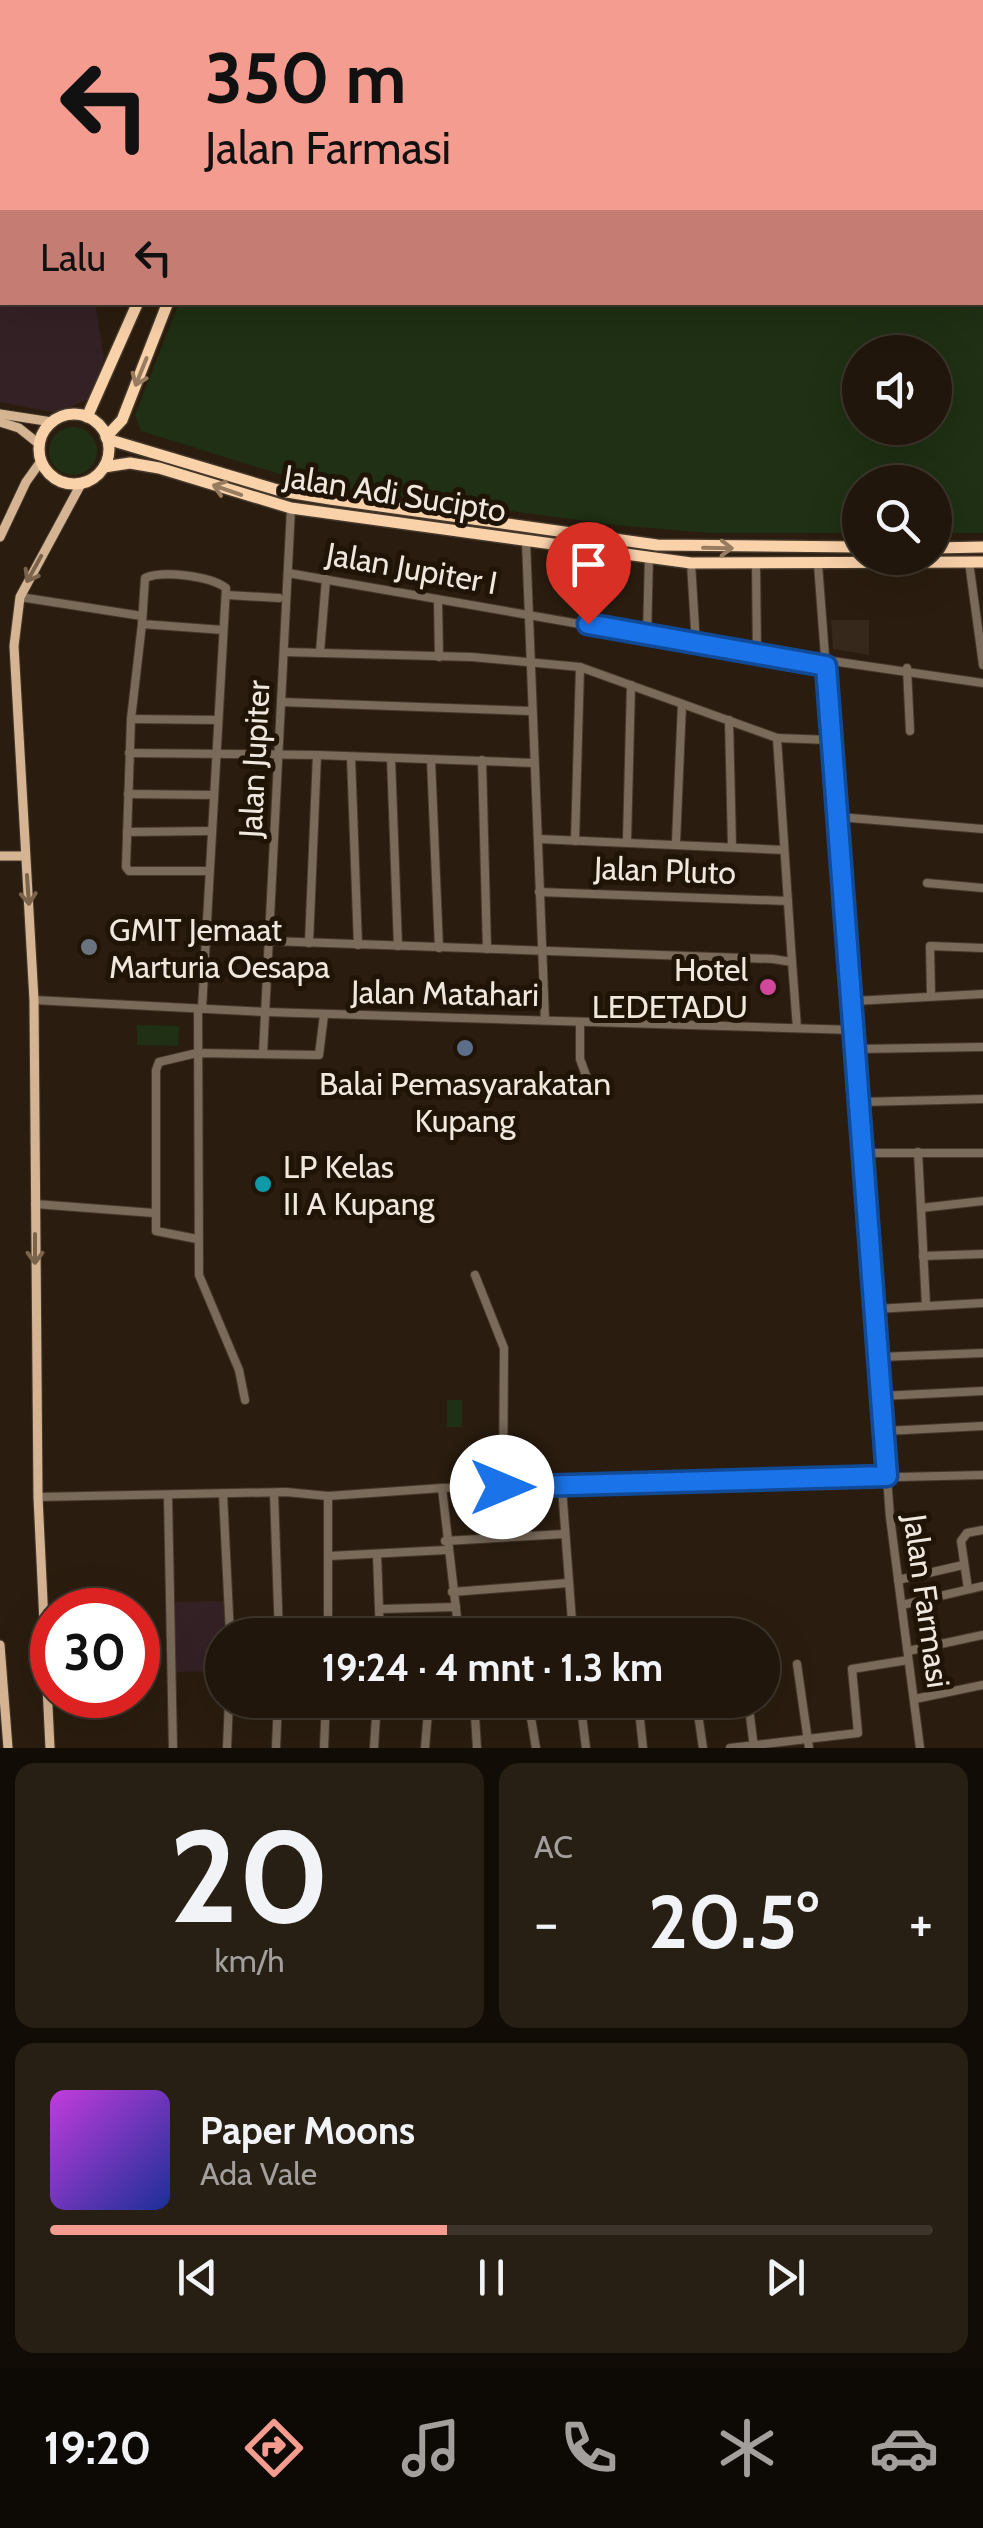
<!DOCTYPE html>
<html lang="id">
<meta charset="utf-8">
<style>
:root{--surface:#20160b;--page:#281f14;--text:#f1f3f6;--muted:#a29f9d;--line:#3d352c;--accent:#f59c90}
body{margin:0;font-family:Cabin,sans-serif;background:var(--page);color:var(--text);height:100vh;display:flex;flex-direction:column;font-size:38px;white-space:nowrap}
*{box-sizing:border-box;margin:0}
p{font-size:32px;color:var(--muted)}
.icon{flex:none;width:55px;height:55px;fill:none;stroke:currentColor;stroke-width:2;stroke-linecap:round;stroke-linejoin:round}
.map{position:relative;height:1748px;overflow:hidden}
.panel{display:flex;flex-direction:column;gap:15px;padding:15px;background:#120c06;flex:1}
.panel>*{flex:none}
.top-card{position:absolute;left:0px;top:0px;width:985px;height:305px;box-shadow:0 10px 40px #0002,0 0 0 2px var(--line);background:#f59c90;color:#111;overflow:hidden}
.tools{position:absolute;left:842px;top:335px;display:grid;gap:20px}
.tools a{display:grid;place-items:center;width:110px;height:110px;border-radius:50%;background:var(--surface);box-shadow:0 10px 40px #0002,0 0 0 2px var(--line);font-size:50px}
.speed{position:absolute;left:30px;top:1588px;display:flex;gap:20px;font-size:50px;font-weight:700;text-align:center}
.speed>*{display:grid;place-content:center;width:130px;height:130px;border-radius:50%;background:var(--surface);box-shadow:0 10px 40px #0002,0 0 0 2px var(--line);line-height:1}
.speed .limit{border:15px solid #d22;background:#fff;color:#111}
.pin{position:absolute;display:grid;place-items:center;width:85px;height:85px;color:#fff;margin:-102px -42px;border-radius:50% 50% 50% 0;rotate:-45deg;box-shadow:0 0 10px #0007}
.pin .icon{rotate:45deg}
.me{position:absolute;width:110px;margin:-55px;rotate:90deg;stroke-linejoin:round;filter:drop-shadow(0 0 8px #0008)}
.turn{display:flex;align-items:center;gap:35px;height:210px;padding:0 40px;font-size:45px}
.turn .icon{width:130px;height:130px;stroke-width:2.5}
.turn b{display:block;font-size:70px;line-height:85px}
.then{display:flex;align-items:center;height:95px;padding:0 40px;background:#0003;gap:20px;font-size:38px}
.big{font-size:75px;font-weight:700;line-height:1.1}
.panel .card{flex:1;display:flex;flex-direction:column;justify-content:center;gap:15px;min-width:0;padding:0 35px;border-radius:20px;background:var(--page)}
.panel .dial{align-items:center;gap:0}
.dial b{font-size:130px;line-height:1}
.song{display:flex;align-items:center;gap:30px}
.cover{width:120px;height:120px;border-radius:15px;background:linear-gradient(135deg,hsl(290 70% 55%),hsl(230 70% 35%))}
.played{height:10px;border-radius:5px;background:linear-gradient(90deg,var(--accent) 45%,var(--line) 45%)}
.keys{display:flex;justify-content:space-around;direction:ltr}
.heat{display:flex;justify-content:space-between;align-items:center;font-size:55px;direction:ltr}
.panel .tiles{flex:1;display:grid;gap:15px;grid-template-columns:1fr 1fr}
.card:last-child{grid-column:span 2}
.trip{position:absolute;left:205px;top:1618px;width:575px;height:100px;border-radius:50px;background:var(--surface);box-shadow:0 10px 40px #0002,0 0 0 2px var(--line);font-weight:700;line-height:100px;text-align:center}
.dock{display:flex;height:160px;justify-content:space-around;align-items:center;background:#0d0904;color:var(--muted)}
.dock .icon{width:70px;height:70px}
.dock .active{color:var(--accent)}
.dock b{font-size:45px;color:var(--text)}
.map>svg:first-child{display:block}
.industrial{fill:#37281c}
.education{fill:#342125}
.green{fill:#1f3014;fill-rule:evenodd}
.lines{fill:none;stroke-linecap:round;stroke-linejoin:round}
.minor-casing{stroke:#46392c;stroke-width:10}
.major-casing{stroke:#46392c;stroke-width:11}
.highway-casing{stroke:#46392c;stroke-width:14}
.minor{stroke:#796a5a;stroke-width:8}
.major{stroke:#d5b493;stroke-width:9}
.highway{stroke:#fad2aa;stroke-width:11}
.oneway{stroke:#987c60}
.oneway2{stroke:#7a644c}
.route-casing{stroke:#114b97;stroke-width:25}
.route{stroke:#1a73e8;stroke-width:18}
.worship-dot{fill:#6b7280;stroke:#201406;stroke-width:4}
.hotel-dot{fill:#d1479c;stroke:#201406;stroke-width:4}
.service-dot{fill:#5c6f8a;stroke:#201406;stroke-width:4}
.culture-dot{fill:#0f9aa8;stroke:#201406;stroke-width:4}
.labels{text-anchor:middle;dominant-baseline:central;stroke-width:10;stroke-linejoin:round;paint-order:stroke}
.street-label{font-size:32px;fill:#f0e8de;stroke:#201406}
.poi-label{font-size:32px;fill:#f0e8de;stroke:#201406;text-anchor:start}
</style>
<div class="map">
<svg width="983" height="1748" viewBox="0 0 983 1748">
<rect width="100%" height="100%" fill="#2a1d0f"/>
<polygon class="industrial" points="831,620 869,620 869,655 833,649"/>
<g class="education">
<polygon points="0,0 145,0 2,2 2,302 95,303 104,358 91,398 56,413 0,402"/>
<polygon points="228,1601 222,1671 175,1672 175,1602"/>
</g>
<g class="green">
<path d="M323,0H983V533H935V482H860V533H709L616,525L315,485L141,431L135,415L179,303L982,302V2ZM860,352H935V428H860Z"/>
<circle cx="73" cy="451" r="24"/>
<polygon points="137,1025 179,1026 178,1046 137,1045"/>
<rect x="447" y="1400" width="15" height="27"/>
</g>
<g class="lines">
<defs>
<g id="minor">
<polyline points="526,541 545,1020"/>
<polyline points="969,562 983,665"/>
<polyline points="691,563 696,645"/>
<polyline points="756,563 757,656"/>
<polyline points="818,564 890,1517 920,1748"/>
<polyline points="288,573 826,667"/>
<polyline points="227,595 279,598"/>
<polyline points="20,597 142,616"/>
<polyline points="438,600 439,657"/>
<polyline points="142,624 131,719 126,867 129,871 209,871"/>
<polyline points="647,636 649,556"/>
<polyline points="284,652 472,657 580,667 777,738 792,962"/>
<polyline points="320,652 326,579"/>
<polyline points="825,660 983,683"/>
<polyline points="907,668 910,731"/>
<polyline points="281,702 531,711"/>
<polyline points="131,719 218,720"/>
<polyline points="729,720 732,846"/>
<polyline points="777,738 830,740"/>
<polyline points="129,753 317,755 309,943"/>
<polyline points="317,755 534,763"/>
<polyline points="351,757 358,945"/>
<polyline points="391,758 398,946"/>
<polyline points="431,760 439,948"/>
<polyline points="482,760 487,949"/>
<polyline points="128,794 214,795"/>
<polyline points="839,817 983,829"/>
<polyline points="127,832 212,831"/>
<polyline points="538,839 784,850"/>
<polyline points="627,840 631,685"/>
<polyline points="575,841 580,667"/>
<polyline points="676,842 682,704"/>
<polyline points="927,883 983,888"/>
<polyline points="539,892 788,901"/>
<polyline points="270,941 773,959 792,962 797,1028"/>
<polyline points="931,996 930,946 983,948"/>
<polyline points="34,1000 266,1012 854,1030"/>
<polyline points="854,1001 983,994"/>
<polyline points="198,1009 199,1275 239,1370 245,1400"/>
<path d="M202,1009L226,588C210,576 163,570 145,578L142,624L223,630"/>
<polyline points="580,1022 580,1059 587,1078"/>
<polyline points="857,1049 983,1047"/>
<polyline points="263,1054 291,508"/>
<polyline points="860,1102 983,1099"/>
<polyline points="918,1152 926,1305"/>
<polyline points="862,1153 983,1153"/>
<polyline points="35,1204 154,1213"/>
<polyline points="921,1208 983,1201"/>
<polyline points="197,1239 156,1231 156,1070 159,1062 197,1053 319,1055 324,1015"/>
<polyline points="923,1256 983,1254"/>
<polyline points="475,1275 504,1348 503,1487"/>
<polyline points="875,1309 983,1303"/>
<polyline points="879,1357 983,1353"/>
<polyline points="881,1396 983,1391"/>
<polyline points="885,1431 983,1426"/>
<polyline points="442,1488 459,1635"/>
<polyline points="562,1488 573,1635"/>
<polyline points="274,1493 279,1635"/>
<polyline points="223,1494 230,1635"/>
<polyline points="328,1496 328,1635"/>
<polyline points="38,1497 286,1492 328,1496 442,1488 983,1475"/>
<polyline points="168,1497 173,1748"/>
<polyline points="445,1541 564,1534"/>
<polyline points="377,1554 380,1635"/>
<polyline points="329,1556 446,1550"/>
<polyline points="898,1580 963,1565"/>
<polyline points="968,1589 961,1541 967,1533 983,1530"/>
<polyline points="452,1592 568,1583"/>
<polyline points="902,1605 983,1586"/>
<polyline points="382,1609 456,1607"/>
<polyline points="908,1651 983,1635"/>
<polyline points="797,1664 809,1748"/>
<polyline points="915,1699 983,1685"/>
<polyline points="474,1700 477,1748"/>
<polyline points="528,1700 536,1748"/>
<polyline points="580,1700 586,1748"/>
<polyline points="638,1700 643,1748"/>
<polyline points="696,1700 703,1748"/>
<polyline points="748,1700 754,1748"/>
<polyline points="227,1748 229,1700"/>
<polyline points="276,1748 278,1700"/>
<polyline points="324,1748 326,1700"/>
<polyline points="374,1748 377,1700"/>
<polyline points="425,1748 429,1700"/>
<polyline points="730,1748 858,1733 852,1669 908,1660"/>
</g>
<g id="major">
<polyline points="0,414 52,422"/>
<polyline points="0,422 19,428 39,444"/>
<polyline points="0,537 26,482 41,461"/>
<polyline points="0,856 25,856"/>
<polyline points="0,1645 8,1748"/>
<polyline points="50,1748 38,1497 34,1000 14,646 20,597 81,484"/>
</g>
<g id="highway">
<polyline points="278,2 279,0"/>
<polyline points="314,2 316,0"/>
<circle cx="74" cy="449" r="35"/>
<polyline points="87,417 138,302"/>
<polyline points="106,437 122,420 168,302"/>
<polyline points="107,439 281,491 330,499 657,545 860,547"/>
<polyline points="104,467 130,463 159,468 291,508 691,563 983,562"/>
<polyline points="935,548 983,547"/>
</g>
</defs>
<use href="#minor" class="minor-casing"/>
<use href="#major" class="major-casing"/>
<use href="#highway" class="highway-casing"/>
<use href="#minor" class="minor"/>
<use href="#major" class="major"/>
<use href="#highway" class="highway"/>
</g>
<defs><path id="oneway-shaft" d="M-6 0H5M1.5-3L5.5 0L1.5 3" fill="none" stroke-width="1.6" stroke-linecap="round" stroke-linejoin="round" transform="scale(2.5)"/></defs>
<g class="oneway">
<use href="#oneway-shaft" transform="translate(141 372) rotate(112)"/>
<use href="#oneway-shaft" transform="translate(227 490) rotate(-161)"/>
<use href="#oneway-shaft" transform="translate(718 548) rotate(1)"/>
</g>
<g class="oneway2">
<use href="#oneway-shaft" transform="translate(34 569) rotate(119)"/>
<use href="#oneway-shaft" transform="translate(28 890) rotate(86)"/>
<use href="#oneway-shaft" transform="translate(35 1249) rotate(90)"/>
</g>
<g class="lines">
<defs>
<polyline id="route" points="502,1487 887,1476 826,666 588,624"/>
</defs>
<use href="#route" class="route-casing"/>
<use href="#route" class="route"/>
</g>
<circle class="worship-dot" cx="89" cy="947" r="10"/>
<circle class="hotel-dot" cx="768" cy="987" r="10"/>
<circle class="service-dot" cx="465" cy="1048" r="10"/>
<circle class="culture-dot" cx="263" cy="1184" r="10"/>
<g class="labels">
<g class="street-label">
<text transform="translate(395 493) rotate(9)">Jalan Adi Sucipto</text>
<text transform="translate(412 568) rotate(10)">Jalan Jupiter I</text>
<text transform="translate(254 759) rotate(-87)">Jalan Jupiter</text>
<text transform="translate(665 870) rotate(2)">Jalan Pluto</text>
<text transform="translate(445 993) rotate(1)">Jalan Matahari</text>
<text transform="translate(927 1601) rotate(82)">Jalan Farmasi</text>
</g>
<g class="poi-label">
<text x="109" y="929">GMIT Jemaat<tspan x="109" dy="37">Marturia Oesapa</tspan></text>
<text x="748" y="969" text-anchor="end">Hotel<tspan x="748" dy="37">LEDETADU</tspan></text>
<text x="465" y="1083" text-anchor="middle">Balai Pemasyarakatan<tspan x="465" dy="37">Kupang</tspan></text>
<text x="283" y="1166">LP Kelas<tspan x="283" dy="37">II A Kupang</tspan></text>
</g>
</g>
</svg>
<div class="tools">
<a><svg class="icon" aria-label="sound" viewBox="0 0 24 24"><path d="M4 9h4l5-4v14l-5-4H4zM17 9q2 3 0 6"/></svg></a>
<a><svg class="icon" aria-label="search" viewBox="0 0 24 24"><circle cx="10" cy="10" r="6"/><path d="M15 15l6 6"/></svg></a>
</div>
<div class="speed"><div class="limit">30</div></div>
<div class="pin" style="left:588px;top:624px;background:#d93025"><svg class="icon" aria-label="arrive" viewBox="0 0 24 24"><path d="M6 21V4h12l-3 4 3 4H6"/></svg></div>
<svg class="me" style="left:502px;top:1487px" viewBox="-20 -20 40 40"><circle r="19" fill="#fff"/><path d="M0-13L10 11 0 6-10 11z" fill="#1a73e8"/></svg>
<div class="trip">19:24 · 4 mnt · 1.3 km</div>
<div class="top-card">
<div class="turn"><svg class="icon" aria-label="left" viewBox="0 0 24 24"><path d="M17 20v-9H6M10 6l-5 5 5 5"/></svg><div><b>350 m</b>Jalan Farmasi</div></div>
<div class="then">Lalu<svg class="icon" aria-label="left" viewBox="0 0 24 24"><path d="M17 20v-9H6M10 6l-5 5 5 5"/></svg></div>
</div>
</div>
<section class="panel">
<div class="tiles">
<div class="card dial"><b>20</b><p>km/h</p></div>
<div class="card"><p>AC</p>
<div class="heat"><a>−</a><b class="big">20.5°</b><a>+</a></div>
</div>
<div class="card">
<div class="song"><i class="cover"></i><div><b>Paper Moons</b><p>Ada Vale</p></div></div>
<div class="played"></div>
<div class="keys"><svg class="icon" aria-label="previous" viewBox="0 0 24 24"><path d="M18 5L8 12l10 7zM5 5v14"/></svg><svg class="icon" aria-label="pause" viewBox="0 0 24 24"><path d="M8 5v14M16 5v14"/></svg><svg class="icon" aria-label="next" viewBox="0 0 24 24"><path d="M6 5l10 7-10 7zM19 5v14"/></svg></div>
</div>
</div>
</section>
<nav class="dock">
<b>19:20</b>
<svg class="icon active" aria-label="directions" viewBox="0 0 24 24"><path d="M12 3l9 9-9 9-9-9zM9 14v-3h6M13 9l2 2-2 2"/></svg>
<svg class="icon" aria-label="music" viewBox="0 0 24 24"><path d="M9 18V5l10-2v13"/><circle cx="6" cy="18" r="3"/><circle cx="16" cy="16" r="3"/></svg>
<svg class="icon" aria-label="phone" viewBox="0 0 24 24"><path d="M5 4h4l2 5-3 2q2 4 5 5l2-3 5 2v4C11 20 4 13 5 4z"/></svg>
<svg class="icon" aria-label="climate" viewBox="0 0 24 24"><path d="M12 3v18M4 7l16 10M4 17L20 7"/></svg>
<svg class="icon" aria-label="car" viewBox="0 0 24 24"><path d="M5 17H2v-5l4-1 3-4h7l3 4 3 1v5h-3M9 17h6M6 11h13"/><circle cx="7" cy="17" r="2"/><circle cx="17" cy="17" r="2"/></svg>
</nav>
